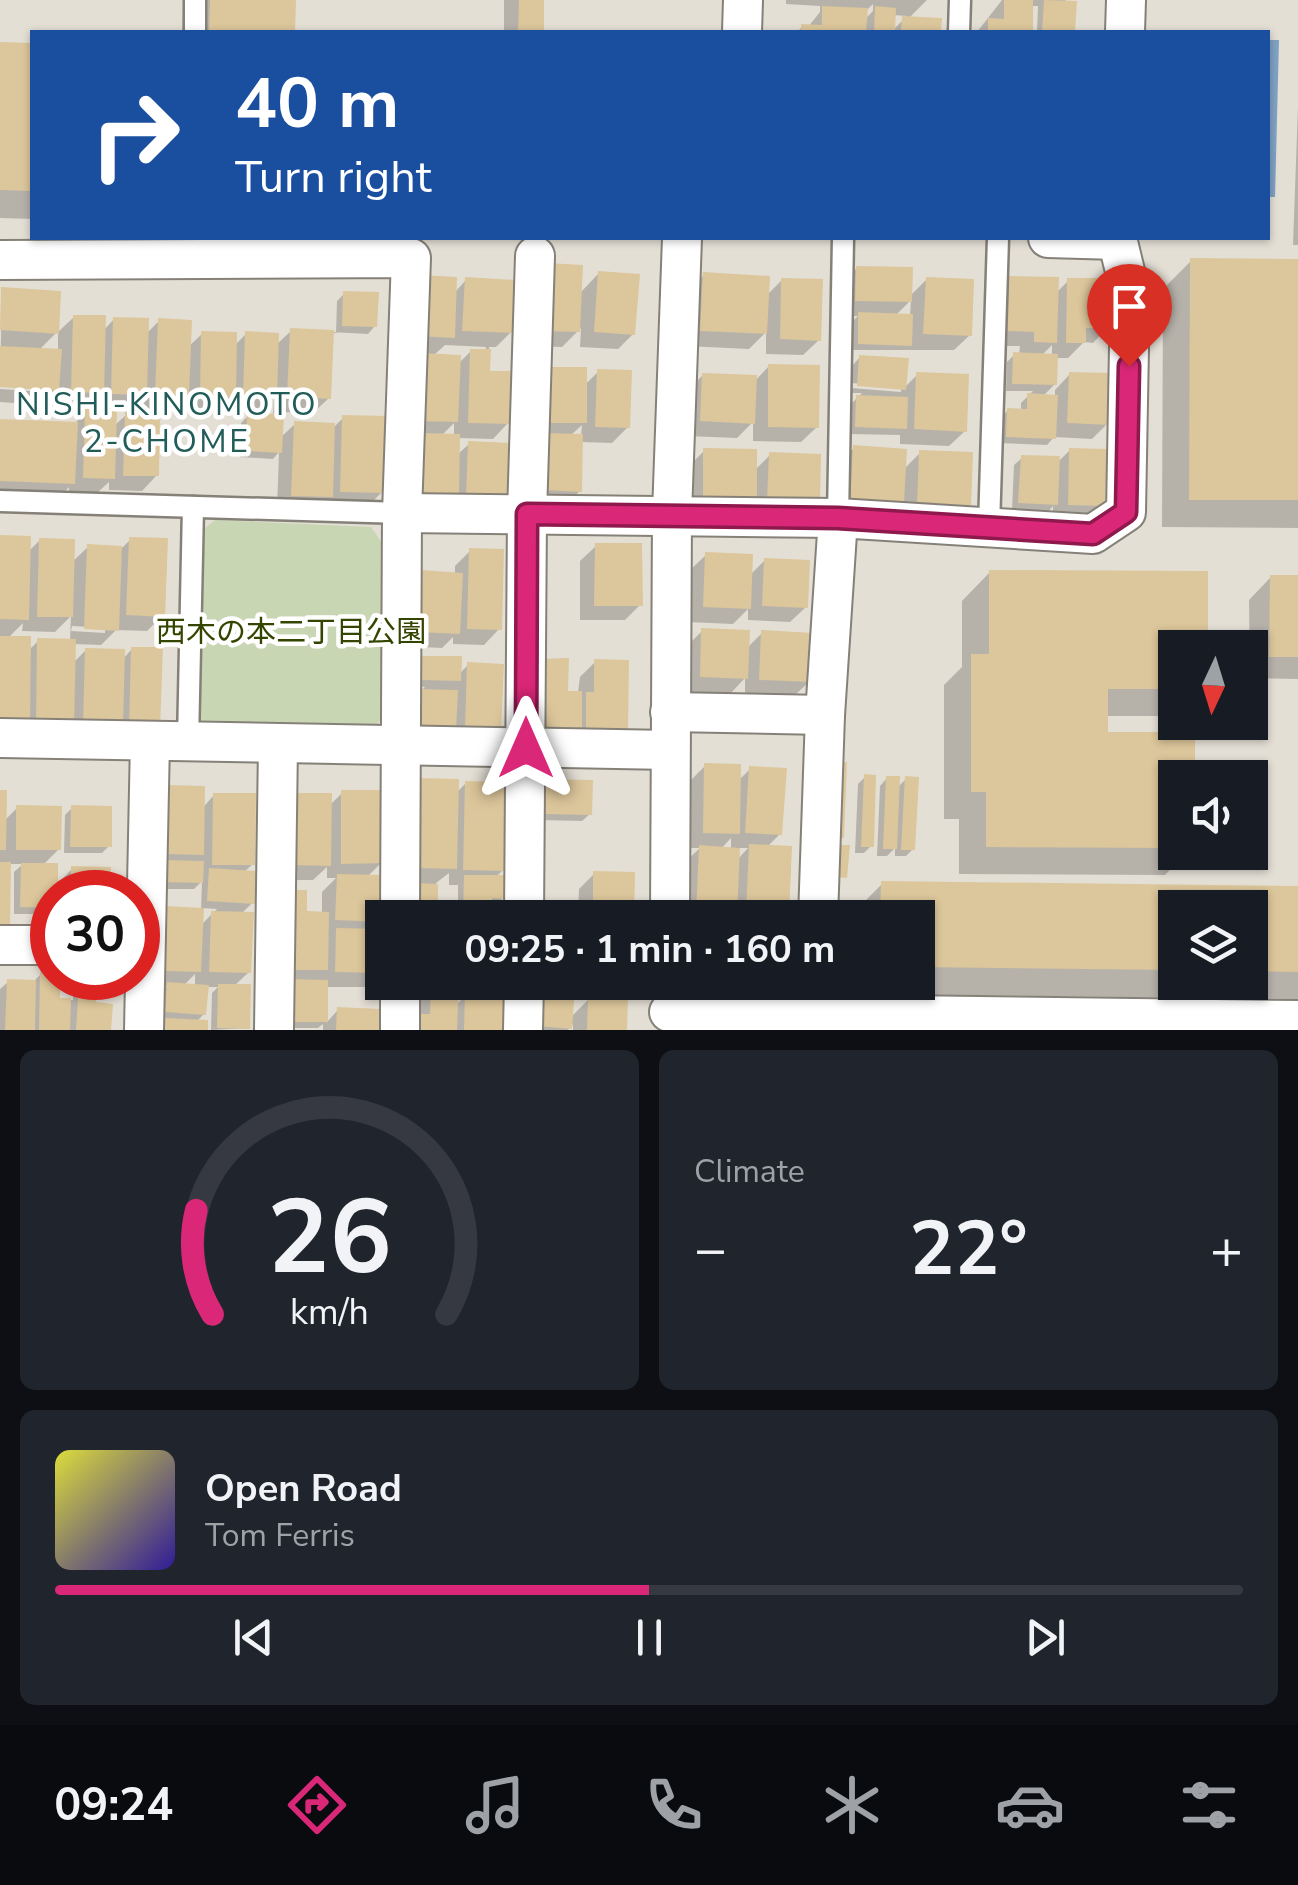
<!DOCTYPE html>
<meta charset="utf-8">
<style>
:root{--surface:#171b24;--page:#20242c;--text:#f1f3f6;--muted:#9ea1a6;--line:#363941;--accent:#db2777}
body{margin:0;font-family:"Nunito Sans","Noto Sans JP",sans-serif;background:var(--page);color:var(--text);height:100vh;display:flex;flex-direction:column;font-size:38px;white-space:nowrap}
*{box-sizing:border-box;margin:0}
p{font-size:32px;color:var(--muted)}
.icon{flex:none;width:55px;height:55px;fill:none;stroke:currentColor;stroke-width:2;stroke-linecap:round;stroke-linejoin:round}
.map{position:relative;height:1030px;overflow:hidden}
.side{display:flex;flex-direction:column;gap:20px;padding:20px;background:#0d0f14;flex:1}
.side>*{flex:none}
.hud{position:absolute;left:30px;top:30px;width:1240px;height:210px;border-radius:0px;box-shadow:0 2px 8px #0004;background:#1a4fa0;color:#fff;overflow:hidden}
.needle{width:65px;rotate:184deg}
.controls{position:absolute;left:1158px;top:630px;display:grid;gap:20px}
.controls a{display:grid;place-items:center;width:110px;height:110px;border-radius:0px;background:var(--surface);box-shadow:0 2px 8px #0004;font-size:50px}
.speed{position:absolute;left:30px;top:870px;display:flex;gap:20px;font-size:50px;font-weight:700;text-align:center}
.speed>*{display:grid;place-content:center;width:130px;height:130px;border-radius:50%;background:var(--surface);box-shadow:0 2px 8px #0004;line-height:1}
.speed .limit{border:15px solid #d22;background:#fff;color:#111}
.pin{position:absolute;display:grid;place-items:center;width:85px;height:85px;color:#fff;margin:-102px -42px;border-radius:50% 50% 50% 0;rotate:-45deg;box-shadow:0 0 10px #0007}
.pin .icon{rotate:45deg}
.me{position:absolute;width:110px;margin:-55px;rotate:0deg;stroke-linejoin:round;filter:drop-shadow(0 0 8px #0008)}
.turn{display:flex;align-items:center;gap:35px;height:210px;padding:0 40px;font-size:45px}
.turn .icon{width:130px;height:130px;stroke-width:2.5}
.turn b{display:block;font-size:70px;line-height:85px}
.big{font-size:75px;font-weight:700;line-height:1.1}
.side .tile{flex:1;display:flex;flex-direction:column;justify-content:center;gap:15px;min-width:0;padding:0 35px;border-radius:15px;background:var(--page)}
.side .dial{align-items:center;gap:0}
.dial svg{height:260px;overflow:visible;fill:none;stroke:var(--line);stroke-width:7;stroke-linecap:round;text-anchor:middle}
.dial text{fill:var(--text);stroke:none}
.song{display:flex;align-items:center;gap:30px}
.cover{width:120px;height:120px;border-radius:15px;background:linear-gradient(135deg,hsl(60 70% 55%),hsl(250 70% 35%))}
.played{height:10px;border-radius:5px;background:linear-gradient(90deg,var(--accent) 50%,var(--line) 50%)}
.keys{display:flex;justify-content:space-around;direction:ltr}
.heat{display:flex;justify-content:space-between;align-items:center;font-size:55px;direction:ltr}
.side .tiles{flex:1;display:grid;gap:20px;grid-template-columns:1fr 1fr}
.tile:last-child{grid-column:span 2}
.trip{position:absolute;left:365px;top:900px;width:570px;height:100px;border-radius:0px;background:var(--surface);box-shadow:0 2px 8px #0004;font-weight:700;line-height:100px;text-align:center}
.dock{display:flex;height:160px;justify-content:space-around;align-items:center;background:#090b0e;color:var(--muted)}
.dock .icon{width:70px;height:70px}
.dock .on{color:var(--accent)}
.dock b{font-size:45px;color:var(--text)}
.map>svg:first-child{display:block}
.green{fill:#c9d6b4}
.water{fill:#80a2c4}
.shadow{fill:#0003;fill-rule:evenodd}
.building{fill:#dcc69b}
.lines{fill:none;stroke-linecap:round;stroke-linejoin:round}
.lane-casing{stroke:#868178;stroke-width:25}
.street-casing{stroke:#868178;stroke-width:42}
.lane{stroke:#fff;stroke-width:20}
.street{stroke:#fff;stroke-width:38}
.route-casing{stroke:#8e194d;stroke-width:25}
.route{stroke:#db2777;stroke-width:18}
.labels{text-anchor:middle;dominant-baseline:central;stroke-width:9;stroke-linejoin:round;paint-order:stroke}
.park-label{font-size:30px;fill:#344500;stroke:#fff}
.neighbourhood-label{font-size:32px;letter-spacing:2.5px;fill:#225c58;stroke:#fff}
</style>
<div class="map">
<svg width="1298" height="1030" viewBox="0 0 1298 1030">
<rect width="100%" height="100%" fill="#e4dfd5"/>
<polygon class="green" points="215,520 371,527 385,547 384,716 367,735 195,729 201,531"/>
<polygon class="water" points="1268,40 1279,40 1275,197 1268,197"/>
<g class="shadow">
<polygon points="183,0 293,0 293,32 182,32"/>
<polygon points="504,0 542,0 541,32 504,32"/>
<path d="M786,0H927L908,19L939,21L938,32H797L802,27H808L820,12V6L786,4ZM873,4V11L864,20L865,12ZM893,15L907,16L893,30Z"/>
<polygon points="1002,0 1066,0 1064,2 1074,3 1072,32 1037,32 1038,6 1031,6 1030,32 977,32"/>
<polygon points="0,44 32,46 32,219 0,218"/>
<polygon points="1298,106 1298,245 1293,245"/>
<polygon points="1191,261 1298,261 1298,528 1162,527 1163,289"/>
<path d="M857,268L909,297L927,279L970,335L954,350H852V322L858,316H841L842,283ZM911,300L910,316H895Z"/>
<polygon points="599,273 633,334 618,349 580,347 581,328 562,347 530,346"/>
<polygon points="704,275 766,296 782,280 819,340 803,355 766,354 766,332 749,349 686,346 689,290"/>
<path d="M1010,278L1056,293L1068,281L1108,327L1093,343L1084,342L1068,358H1055V384L1043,396L1055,397V390L1070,374L1107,424L1092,439L1054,437L1047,445L1000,443L1001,418L1008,410L1021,411V403L1033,391H1006L1007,362L1014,355H1019L1020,346H993L994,293ZM1052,345V356H1041Z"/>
<path d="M466,280L511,332L496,347H489L488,374L508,423L493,439L458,438L457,455L469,444L507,498L441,514L402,351ZM445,345L486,347V351H471L458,364L433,356ZM454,423V436H441Z"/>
<path d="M2,290L56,333L38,351L58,352V332L74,317L103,331L114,319L146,334L159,321L188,347L202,334L234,346L246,334L276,345L291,331L336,333L337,301L344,294L375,326L368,334L331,332L329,398L313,413L281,412L280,438L295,424L332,429L343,418L382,492L367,507L277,510L279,452L273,459L240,457L241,423L252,412L228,411L229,400L218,411H186V396L172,410L141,409V397L129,410L114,409V426L126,415L157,475L142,491L109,490V482L97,493L69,492V487L58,499L0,496V421L74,424L86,412H97V396L86,407H57V389L42,405L0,402V389L46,392V387L0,384ZM274,397L273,416H255Z"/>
<polygon points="860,357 904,388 917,375 965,431 949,446 900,444 900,435 849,434 850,405 862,393 851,393 851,388 901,392 901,387 851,383 853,365"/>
<polygon points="769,366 817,427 801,442 753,441 753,422 737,438 686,436 688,390 703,375 755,381"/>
<path d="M598,372L628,427L612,443L581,442L580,491L564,506L530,505L531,437ZM582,425L581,436H570ZM542,448H547L546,503Z"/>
<polygon points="854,448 904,469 920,453 968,506 953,521 903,519 904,499 886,516 836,513 839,463"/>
<polygon points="1070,450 1103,505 1087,520 1053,519 1053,506 1048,512 1012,510 1014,465 1022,458 1057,463"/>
<polygon points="704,451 755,470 770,455 819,456 753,516 753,498 739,512 689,511 689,466"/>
<path d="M0,537L28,552L40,540L72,562L88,547L122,548L130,540L162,616L147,631L116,630L101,645L74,644L73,663L86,650L122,660L132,649L158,727L0,737ZM71,616L70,641H38L28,651L8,638L23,623L22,631L55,632ZM72,626L105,628V633L71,631Z"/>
<polygon points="596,546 640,605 625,620 580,620 580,561"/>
<polygon points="470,551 499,629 484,645 453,644 453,637 442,648 403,646 406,588 422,573 455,575 455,566"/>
<polygon points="706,555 750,575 765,560 806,607 790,622 748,620 748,609 733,624 688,622 690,570"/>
<polygon points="990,572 1175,648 1175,716 1105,716 1105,734 1175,778 1175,852 1187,852 1165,875 959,874 959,819 944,819 944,685 962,667 962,601"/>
<polygon points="1271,577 1298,578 1298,679 1250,678 1249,600"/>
<polygon points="702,631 747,648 762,633 810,681 794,696 745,694 745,678 730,694 685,692 687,646"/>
<polygon points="422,658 459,674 468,665 499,728 450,743 413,698 425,687 414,686 414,665"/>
<polygon points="595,662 625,732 571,746 580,677"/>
<path d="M705,766L738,781L750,769L780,834L767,847L787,914L783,918H682L684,863L700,848H688L690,781ZM731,838V850L721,849ZM737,848H748L737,860Z"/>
<polygon points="865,777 871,846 864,853 855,853 858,784"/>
<polygon points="887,778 897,788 906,779 913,849 906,856 895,856 895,848 887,856 877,856 880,786"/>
<polygon points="546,781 590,814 582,821 538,820 539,788"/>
<path d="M466,783L503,870L495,878L503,898L496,905H489V918H404V901L422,883H400L456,793ZM449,873V885H458V912H436V883Z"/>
<polygon points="0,792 4,821 17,808 59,849 43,865 56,885 72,869 108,869 108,892 52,892 52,910 48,914 14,914 14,872 23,864 9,864 8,925 0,933"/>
<polygon points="342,793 382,862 367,877 381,921 371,931 381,972 365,987 326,987 326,1023 338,1010 376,1030 323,1030 323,1024 318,1028 280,1028 304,914 322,914 322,892 336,878 327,878 327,867 313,880 276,880 329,806"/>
<path d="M214,795L253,864L244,872L252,903L241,914L249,972L234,986L248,1028L211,1030L212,993L218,987H206L204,1014L196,1022L205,1030H159L168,1019H159L161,992L167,986L149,985L201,910L202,881L194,889H158L149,869ZM201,908L217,909L200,926ZM195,974V987L183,986Z"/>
<polygon points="72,808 109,846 102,853 64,853 65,815"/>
<polygon points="594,874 632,918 578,918 579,889"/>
<path d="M882,884L1298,889V999L853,994V982H918V918H853L854,912ZM1175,908H1250V982H1175Z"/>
<polygon points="41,974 58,978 57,1000 73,1000 73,992 80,985 109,1030 0,1030 0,989 8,982 33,982"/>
<polygon points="435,982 455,1006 466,995 504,1030 403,1030 417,1000"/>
<polygon points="678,982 790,982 790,992 774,1007 677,1012"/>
<polygon points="534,994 570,1018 589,999 624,1030 573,1030 573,1024 568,1030 532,1030"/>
</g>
<g class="building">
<polygon points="210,0 296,0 295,32 209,32"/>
<polygon points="519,0 544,0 544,32 518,32"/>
<polygon points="1004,0 1033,0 1033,32 988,32 988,18 1004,19"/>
<polygon points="1044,0 1077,1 1075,32 1042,32"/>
<polygon points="822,6 868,8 866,32 801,32 801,24 822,25"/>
<polygon points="875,6 896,8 895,32 874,32"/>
<polygon points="902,16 942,18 941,32 901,32"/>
<polygon points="0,42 32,43 32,191 0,190"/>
<polygon points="1190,258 1298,259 1298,500 1189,500"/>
<polygon points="547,263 583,265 580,332 544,331"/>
<polygon points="856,266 913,267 912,302 855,301"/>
<polygon points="598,271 640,274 635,335 594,332"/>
<polygon points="703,272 770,276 767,334 700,331"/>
<polygon points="419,275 457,277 455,338 416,336"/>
<polygon points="1009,276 1059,277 1057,343 1034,342 1034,332 1007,331"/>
<polygon points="465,277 516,280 514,333 462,331"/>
<polygon points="926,277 974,279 972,336 923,334"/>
<polygon points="781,278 823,279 821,341 780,339"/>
<polygon points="1067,278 1111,278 1111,328 1086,328 1086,343 1066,343"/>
<polygon points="1,287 61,291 59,334 0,330"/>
<polygon points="343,291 379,292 377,327 342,326"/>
<polygon points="858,312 913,314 912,346 858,344"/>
<polygon points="73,315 106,315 104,393 71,392"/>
<polygon points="113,317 149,318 147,395 111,394"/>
<polygon points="158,318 192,320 189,396 155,395"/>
<polygon points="290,328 334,330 331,399 287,397"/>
<polygon points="201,331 237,332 236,397 200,396"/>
<polygon points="245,331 279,333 277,397 243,396"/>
<polygon points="0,346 62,349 59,391 0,387"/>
<polygon points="470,349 491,349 490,371 512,371 511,424 468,423"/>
<polygon points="1013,352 1058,354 1057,385 1012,384"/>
<polygon points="420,353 461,355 458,422 417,421"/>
<polygon points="859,355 909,358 906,390 857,386"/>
<polygon points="768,364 820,365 819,428 768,427"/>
<rect x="546" y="367" width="41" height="56"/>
<polygon points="597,369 632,370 630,428 595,427"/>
<polygon points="916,372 969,374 967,432 914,429"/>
<polygon points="1069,372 1112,373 1110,425 1067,423"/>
<polygon points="702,373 757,375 755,424 700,421"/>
<polygon points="1027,393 1058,395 1056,439 1006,437 1007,408 1027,409"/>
<polygon points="856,395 908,397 907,429 855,427"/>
<polygon points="85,409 117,410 115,479 83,478"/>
<polygon points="125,412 160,413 159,476 123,476"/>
<polygon points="247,413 284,414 282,453 246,451"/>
<polygon points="342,415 387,416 385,493 340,492"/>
<polygon points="0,419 78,422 75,484 0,481"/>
<polygon points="294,421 335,423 333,497 291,496"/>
<polygon points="418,433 460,434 459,500 417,500"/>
<polygon points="544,433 583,434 582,492 544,490"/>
<polygon points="468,441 511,443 509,499 466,498"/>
<polygon points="853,445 907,449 904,502 850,499"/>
<polygon points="703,448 757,449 757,498 703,497"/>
<polygon points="1069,448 1107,449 1105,506 1068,505"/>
<polygon points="919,450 973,452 971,507 917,505"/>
<polygon points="769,452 821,454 820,503 767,502"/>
<polygon points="1021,455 1060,456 1058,505 1018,503"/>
<polygon points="0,535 31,536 29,620 0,619"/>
<polygon points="129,537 168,538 165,617 126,615"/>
<polygon points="39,538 75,539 73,617 37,617"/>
<polygon points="595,543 642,543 643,606 594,606"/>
<polygon points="87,544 122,546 119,631 84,629"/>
<polygon points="469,548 504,549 502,630 467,629"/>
<polygon points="705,552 753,554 751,609 703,607"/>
<polygon points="764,558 810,560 808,608 762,606"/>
<polygon points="421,570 463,573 460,634 417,632"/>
<polygon points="989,570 1208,571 1208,648 1175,648 1175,689 1108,689 1108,732 1195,732 1195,778 1175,778 1175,848 986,847 986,792 971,792 971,654 989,654"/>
<polygon points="1270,575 1298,575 1298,657 1269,657"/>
<polygon points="701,628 750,630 748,679 700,677"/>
<polygon points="761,630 813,633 812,682 759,680"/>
<polygon points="0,636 31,636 30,723 0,723"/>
<polygon points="37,638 76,639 74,725 36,724"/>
<polygon points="131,647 163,647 160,728 129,727"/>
<polygon points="85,648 125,649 123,725 83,724"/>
<polygon points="421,656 462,656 461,681 420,680"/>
<polygon points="569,658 568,691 582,691 582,731 540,731 541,659"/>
<polygon points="594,659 629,660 628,733 586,732 586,692 594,692"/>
<polygon points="467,662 504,664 501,729 465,728"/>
<polygon points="419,689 458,690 456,731 418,730"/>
<polygon points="834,762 847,762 844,838 830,838"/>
<polygon points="704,763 741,764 740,834 703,833"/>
<polygon points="749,766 787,768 782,835 745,833"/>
<polygon points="864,774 876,775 874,847 861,847"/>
<polygon points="886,776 900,776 897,849 883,849"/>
<polygon points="905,776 919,777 915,850 901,850"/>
<polygon points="417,778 459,779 457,869 414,868"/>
<polygon points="545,779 593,780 592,815 544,814"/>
<polygon points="465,781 507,782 505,871 463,870"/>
<polygon points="165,785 205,786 204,855 163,854"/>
<polygon points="0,790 7,790 6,850 0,850"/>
<polygon points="341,790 384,790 385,863 341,864"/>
<polygon points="213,793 256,793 255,865 212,865"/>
<polygon points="291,793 332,793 331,866 291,865"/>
<polygon points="16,805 62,806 61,850 16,850"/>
<polygon points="71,805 112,806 112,847 70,847"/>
<polygon points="749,844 792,846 789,915 746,913"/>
<polygon points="699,845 740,848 737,915 696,913"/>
<polygon points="838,845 850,845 847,878 836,877"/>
<polygon points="165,860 204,861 203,883 164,882"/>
<polygon points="0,862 11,862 10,926 0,926"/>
<polygon points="21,863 58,863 58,892 52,892 52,908 20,907"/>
<polygon points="71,866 111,867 110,892 71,892"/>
<polygon points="209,868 257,871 255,904 207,901"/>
<polygon points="593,871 635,872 634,918 593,918"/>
<polygon points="337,874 384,875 382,922 335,920"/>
<polygon points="464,875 506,875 506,899 492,898 491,918 463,918"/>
<polygon points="881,881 1298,886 1298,972 1250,971 1250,908 1175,908 1175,970 918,967 918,918 880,918"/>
<polygon points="419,883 438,884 438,909 456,909 455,918 419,918"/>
<polygon points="284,890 307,890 307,911 329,912 328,970 283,970"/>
<polygon points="165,906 204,908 201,972 163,971"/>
<polygon points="211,911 254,912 251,973 209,972"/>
<polygon points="336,928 382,929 382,973 335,972"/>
<polygon points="40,972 52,972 52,978 60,978 60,998 71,998 70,1030 39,1030"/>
<polygon points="7,979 36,980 35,1030 5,1030"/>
<polygon points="287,979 328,980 328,1022 287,1022"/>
<polygon points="79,982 97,984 96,1002 113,1004 111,1030 76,1030"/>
<polygon points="167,982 209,985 206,1015 165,1012"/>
<polygon points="431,982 459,983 457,1030 415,1030 416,1014 430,1014"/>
<polygon points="692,982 737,982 737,1000 692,998"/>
<polygon points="747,982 793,982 792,993 747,990"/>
<polygon points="218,984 251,984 250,1029 217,1028"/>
<polygon points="540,984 575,987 572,1029 538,1026"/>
<polygon points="465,992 508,994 507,1030 464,1030"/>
<polygon points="588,997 628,998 627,1030 587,1030"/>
<polygon points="337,1007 380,1009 379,1030 336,1030"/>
<polygon points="165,1018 208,1020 208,1030 165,1030"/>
</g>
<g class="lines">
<defs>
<g id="lane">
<polyline points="195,32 195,0"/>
<polyline points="959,32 960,0"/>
<polyline points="0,501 402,513"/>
<polyline points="838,518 843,238"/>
<polyline points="989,527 998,238"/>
<polyline points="188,742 193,507"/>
</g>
<g id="street">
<polyline points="742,32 743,0"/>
<polyline points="1125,32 1126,0"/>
<polyline points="1048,238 1117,240"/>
<polyline points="0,260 411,258 402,513 400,918"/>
<polyline points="402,513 838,518 1093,534 1126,512 1130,292 1117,238"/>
<polyline points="670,712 825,715"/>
<polyline points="0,738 670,750"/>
<polyline points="524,918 527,514 535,256"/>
<polyline points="670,918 672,514 682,238"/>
<polyline points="818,918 825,715 838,518"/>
<polyline points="0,945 52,945"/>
<polyline points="400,982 400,1030"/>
<polyline points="669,1012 1298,1020"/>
<polyline points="144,1030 150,741"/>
<polyline points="274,1030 278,744"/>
<polyline points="523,1030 524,982"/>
</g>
</defs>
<use href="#lane" class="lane-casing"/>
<use href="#street" class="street-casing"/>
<use href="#lane" class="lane"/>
<use href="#street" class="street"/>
</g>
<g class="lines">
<defs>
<polyline id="route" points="526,748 527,514 838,518 1093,534 1126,512 1129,366"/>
</defs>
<use href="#route" class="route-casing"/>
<use href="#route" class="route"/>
</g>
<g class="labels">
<g class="park-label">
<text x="291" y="632">西木の本二丁目公園</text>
</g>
<g class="neighbourhood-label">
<text x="167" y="404">NISHI-KINOMOTO<tspan x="167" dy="37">2-CHOME</tspan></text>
</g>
</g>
</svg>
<div class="controls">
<a><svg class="needle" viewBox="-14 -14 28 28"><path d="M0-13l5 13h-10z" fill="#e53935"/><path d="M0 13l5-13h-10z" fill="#9ea1a6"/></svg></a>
<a><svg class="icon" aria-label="sound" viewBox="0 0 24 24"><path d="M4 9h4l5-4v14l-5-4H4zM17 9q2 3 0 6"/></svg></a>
<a><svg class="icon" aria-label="layers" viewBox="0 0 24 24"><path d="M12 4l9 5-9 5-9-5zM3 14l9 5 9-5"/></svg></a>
</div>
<div class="speed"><div class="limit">30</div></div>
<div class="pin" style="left:1129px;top:366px;background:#d93025"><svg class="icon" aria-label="arrive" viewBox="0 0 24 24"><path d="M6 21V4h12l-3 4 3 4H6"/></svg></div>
<svg class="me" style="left:526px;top:748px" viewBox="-20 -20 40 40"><path d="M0-17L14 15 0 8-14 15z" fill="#db2777" stroke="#fff" stroke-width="4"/></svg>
<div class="trip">09:25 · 1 min · 160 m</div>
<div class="hud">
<div class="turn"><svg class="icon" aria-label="right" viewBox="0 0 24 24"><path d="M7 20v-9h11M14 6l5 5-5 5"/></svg><div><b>40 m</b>Turn right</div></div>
</div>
</div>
<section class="side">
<div class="tiles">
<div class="tile dial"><svg viewBox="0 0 100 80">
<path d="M14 69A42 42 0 1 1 86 69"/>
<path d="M14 69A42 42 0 0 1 9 37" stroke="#db2777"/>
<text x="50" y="56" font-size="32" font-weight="700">26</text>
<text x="50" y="72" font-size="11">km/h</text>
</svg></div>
<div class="tile"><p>Climate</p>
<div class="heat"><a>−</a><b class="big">22°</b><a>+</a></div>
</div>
<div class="tile">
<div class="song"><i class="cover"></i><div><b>Open Road</b><p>Tom Ferris</p></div></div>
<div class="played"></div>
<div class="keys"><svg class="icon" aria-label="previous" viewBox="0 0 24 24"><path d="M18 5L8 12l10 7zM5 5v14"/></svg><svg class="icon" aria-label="pause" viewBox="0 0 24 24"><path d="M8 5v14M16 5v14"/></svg><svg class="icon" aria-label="next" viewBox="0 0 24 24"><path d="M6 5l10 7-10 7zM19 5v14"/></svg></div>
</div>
</div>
</section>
<nav class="dock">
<b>09:24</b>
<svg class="icon on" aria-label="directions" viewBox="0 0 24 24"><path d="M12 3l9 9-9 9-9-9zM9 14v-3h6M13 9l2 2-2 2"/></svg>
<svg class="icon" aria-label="music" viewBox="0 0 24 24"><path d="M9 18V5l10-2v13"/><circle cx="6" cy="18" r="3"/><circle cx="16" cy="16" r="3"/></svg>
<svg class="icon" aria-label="phone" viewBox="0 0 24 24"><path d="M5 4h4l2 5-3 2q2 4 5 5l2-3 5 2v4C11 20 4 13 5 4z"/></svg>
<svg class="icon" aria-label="climate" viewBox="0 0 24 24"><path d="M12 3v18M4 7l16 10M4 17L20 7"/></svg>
<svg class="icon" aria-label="car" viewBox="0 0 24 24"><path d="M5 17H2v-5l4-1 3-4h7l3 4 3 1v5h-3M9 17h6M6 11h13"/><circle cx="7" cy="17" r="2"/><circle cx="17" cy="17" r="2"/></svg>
<svg class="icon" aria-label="filters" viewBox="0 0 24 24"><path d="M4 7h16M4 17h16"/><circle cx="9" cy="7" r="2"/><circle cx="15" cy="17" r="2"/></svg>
</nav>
